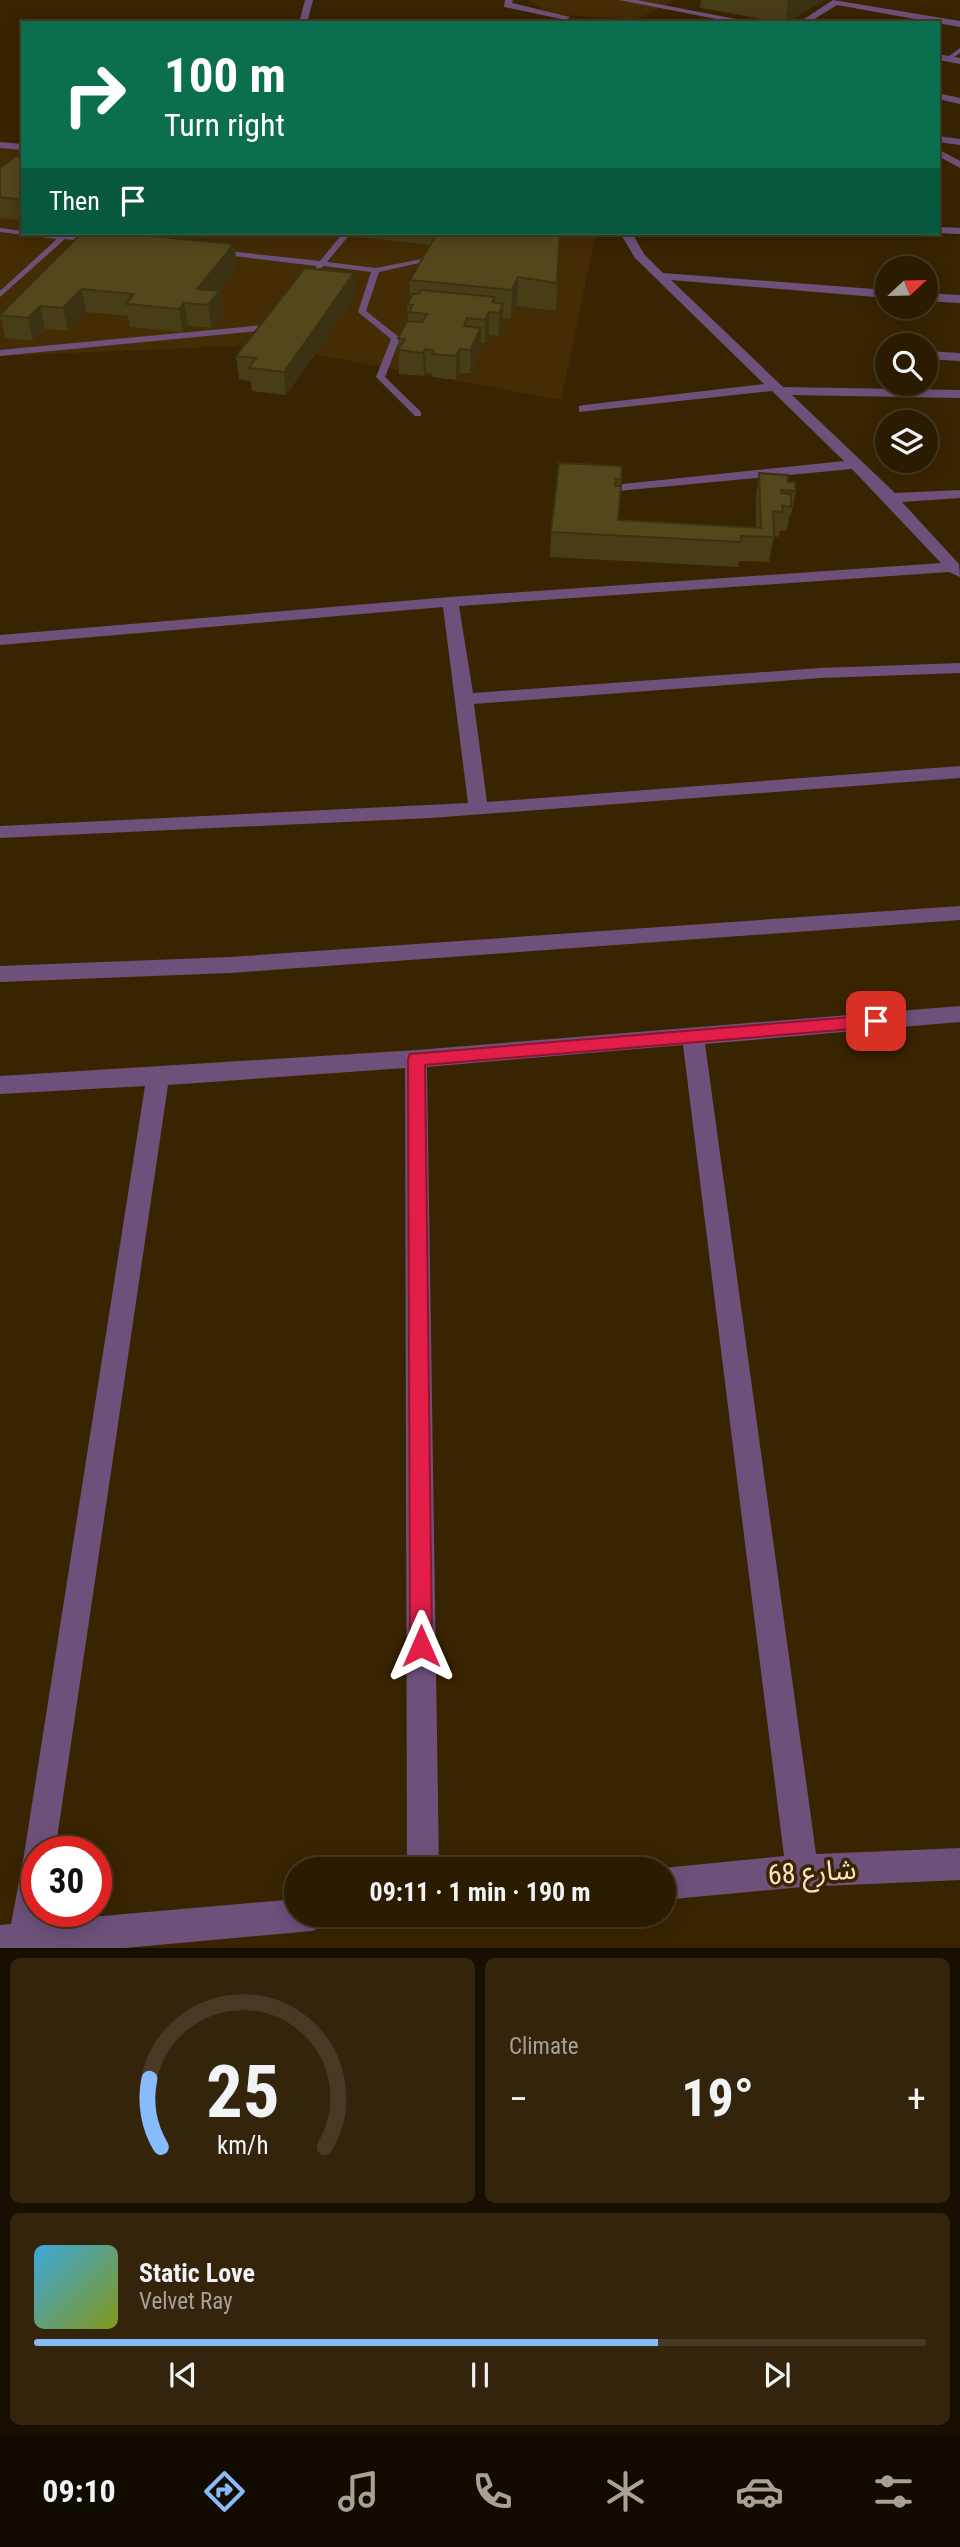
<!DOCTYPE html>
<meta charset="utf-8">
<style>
:root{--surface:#2b1b01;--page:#33240b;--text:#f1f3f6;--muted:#a6a199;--line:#473923;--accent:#87bbfb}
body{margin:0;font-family:"Roboto Condensed","Noto Sans Arabic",sans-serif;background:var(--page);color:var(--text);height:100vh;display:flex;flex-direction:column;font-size:26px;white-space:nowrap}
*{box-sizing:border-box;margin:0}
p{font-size:23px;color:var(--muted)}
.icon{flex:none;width:38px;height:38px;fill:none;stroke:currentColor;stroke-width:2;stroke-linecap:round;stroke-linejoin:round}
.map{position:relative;height:1948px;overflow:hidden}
.panel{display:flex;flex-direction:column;gap:10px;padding:10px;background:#180f01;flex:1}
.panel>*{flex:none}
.top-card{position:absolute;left:21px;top:21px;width:919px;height:214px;border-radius:0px;box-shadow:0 4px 18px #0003,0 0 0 2px var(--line);background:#0b6e4f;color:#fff;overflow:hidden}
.needle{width:46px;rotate:68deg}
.controls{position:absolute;left:875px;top:256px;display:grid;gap:14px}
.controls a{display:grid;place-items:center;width:63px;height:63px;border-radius:50%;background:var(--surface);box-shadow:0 4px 18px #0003,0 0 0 2px var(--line);font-size:35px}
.speed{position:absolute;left:21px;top:1836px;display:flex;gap:14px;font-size:35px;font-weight:700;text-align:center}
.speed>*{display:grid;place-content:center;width:91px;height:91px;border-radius:50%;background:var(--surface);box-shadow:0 4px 18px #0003,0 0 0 2px var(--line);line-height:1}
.speed .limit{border:10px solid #d22;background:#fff;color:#111}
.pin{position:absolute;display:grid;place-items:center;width:60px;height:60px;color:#fff;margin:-30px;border-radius:14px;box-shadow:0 4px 10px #0006}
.me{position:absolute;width:77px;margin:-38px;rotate:0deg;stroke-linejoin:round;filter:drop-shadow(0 0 5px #0008)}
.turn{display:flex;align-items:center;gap:24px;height:147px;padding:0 28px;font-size:32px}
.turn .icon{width:91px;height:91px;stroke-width:2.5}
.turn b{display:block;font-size:49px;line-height:60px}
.then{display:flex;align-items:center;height:66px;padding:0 28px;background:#0003;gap:14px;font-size:26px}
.big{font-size:52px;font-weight:700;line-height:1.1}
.panel .widget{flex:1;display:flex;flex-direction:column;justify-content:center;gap:10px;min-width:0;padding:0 24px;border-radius:10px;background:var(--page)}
.panel .dial{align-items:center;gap:0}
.dial svg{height:182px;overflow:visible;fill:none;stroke:var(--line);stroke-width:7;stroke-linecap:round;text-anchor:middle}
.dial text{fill:var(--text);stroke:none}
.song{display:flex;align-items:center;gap:21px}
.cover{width:84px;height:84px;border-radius:10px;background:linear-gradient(135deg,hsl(200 70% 55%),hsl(70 70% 35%))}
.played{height:7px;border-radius:4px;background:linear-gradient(90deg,var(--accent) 70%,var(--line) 70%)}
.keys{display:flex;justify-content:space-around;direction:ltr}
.heat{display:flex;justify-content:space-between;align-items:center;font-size:38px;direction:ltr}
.panel .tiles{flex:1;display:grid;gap:10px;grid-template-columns:1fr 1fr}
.widget:last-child{grid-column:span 2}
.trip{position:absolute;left:284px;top:1857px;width:392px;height:70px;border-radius:35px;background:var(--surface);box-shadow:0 4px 18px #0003,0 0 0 2px var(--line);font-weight:700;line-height:70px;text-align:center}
.tabs{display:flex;height:112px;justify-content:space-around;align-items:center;background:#110b00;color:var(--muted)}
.tabs .icon{width:49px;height:49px}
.tabs .active{color:var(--accent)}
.tabs b{font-size:32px;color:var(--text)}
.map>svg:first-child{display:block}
.built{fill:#442c04}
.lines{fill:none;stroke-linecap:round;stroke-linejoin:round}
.lane{fill:#6e517b;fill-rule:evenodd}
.street{fill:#6e517b;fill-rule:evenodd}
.wall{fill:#473d17}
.shaded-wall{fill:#3a3213}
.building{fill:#53471b;stroke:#3a3213;stroke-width:2}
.route{fill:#e11d48;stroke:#92132f;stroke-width:2}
.labels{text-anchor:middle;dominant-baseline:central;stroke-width:7;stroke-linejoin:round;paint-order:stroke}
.near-street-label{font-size:28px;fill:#f9e1c2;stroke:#392401}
</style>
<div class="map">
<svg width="960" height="1949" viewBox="0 0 960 1949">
<rect width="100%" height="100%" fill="#392401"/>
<g class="built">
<polygon points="527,0 675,0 636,20 551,14"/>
<polygon points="0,148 23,150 23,233 596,233 561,400 264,345 0,356"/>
</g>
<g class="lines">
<g class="lane">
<polygon points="960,48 960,53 950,60 946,60 946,58"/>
<polygon points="0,228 23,231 23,233 69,233 69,235 97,240 93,242 65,239 0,297 0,291 57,239 0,232"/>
<polygon points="343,233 351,233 327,262 376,268 437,256 441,258 379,272 366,311 400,338 385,377 421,412 421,416 415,416 376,377 391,339 358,312 371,272 324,266 319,269 316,269 316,266 218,254 214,252 218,250 320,261"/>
<polygon points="271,318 278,320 268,330 0,356 0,350 265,325"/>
</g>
<g class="street">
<polygon points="305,0 313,0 307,23 299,23"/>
<polygon points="505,0 513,0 512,3 570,17 566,20 504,7"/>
<polygon points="619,0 637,0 757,23 737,23"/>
<polygon points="833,0 960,21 960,27 837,5 808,23 798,23"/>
<polygon points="938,54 960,58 960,64 938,60"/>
<polygon points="938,93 960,98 960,104 938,99"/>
<polygon points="938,136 960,139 960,145 938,142"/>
<polygon points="0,142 23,144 23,150 0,148"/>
<polygon points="938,149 960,161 960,168 938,156"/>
<polygon points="938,227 960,228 960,234 935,233"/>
<polygon points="620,233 632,233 644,254 663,273 887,290 887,298 671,280 783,387 960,390 960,398 792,395 895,493 960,490 960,498 902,502 959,564 960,577 949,572 459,606 473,693 821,668 960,663 960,673 821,678 474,704 487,802 960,766 960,778 431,818 0,838 0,826 468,803 443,607 0,645 0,635 450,597 941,563 852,469 618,491 616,488 623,484 844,461 772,391 579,412 579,406 584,405 764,384 635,258"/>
<polygon points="926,293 960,295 960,303 926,301"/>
<polygon points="926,351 960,353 960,361 926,359"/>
<polygon points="960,906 960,920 230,973 0,982 0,966 230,957"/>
<polygon points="960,1006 960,1022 705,1044 816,1854 960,1848 960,1880 802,1887 663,1900 663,1869 660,1869 663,1868 784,1856 683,1045 427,1067 439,1869 407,1869 405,1068 168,1085 55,1852 37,1852 37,1911 46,1911 45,1921 296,1899 296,1914 328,1914 324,1926 312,1931 114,1949 0,1949 0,1925 11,1924 24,1855 145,1086 0,1094 0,1076 416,1050"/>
</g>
</g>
<g class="wall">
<polygon points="701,0 824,0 786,23 700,8"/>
<polygon points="23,156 23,221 0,218 0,168"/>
<polygon points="356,233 550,233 560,234 556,311 517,306 511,319 503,318 503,327 498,336 489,335 485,343 481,343 481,351 470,373 460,373 456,380 432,377 432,373 426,373 424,376 399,374 398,338 408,321 407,304 410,299 410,280 430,245 356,237"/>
<polygon points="234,244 237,266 217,291 220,291 223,314 212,328 188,326 183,332 130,327 128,316 86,312 68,331 45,329 33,341 5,338 0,315"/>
<polygon points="356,296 286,395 252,391 251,381 239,379 236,356"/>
<polygon points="622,466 618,520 756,528 756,498 759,473 788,482 796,491 791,516 789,516 787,531 780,531 779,537 774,536 769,562 739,561 738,567 550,557 551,532"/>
</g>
<g class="shaded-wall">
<polygon points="788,0 824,0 785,23"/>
<polygon points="234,244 237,266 206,305 197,289"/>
<polygon points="354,273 356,296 286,395 284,372"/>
<polygon points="518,277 517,306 511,319 512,290"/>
<polygon points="82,289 86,312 68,331 63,308"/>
<polygon points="220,291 223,314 212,328 208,305"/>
<polygon points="184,303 188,326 183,332 179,309"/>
<polygon points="503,304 503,327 498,336 499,313"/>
<polygon points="40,306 45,329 33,341 28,318"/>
<polygon points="489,312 489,335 485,343 485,320"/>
<polygon points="481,328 481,351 470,373 470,350"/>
<polygon points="425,349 426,373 424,376 423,353"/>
<polygon points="460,349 460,373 456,380 456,356"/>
</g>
<g class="building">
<polygon points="16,156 23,156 23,200 0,197 0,168"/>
<polygon points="82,233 118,233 234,244 197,289 220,291 208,305 184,303 179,309 126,304 134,294 82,289 63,308 40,306 28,318 0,315"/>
<polygon points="437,233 550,233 560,234 557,283 518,277 512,290 410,280"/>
<polygon points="305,268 354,273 284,372 249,368 256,358 236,356"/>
<polygon points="421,290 495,297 492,302 503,304 499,313 489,312 485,320 467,318 464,326 481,328 470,350 460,349 456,356 432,354 433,350 425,349 423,353 398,350 405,339 398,338 407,321 422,322 427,314 409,312 413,305 407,304 413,294 419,294"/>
<polygon points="559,463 622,466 621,479 616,479 615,486 621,486 618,520 761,528 759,473 788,475 788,482 795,482 796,491 781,490 781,493 791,494 791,507 782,506 783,512 773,511 774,537 741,536 741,542 551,532"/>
</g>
<polygon class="route" points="876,1015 884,1021 876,1027 425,1065 432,1646 429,1653 421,1657 413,1653 410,1646 408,1059 410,1054"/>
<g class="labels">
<g class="near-street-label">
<text transform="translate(812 1872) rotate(-4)">شارع 68</text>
</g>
</g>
</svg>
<div class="controls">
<a><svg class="needle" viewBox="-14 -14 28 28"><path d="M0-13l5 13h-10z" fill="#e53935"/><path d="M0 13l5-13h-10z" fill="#a6a199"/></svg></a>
<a><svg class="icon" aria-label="search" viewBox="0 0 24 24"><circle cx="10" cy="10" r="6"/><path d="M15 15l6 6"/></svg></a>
<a><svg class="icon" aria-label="layers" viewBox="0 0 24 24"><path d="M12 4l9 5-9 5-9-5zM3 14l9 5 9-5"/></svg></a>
</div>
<div class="speed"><div class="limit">30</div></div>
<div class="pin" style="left:876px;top:1021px;background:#d93025"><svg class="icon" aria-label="arrive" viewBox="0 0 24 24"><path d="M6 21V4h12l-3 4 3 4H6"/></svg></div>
<svg class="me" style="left:421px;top:1646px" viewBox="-20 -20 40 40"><path d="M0-17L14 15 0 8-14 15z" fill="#e11d48" stroke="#fff" stroke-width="4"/></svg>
<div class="trip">09:11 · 1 min · 190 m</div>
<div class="top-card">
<div class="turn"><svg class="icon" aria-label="right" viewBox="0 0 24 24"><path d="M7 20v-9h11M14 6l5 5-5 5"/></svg><div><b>100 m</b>Turn right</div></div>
<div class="then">Then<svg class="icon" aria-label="arrive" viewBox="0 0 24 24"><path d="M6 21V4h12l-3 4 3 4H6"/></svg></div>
</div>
</div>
<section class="panel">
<div class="tiles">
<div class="widget dial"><svg viewBox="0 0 100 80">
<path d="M14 69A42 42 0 1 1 86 69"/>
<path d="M14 69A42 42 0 0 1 9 39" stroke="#87bbfb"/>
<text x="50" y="56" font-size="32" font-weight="700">25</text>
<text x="50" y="72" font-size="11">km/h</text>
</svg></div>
<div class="widget"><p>Climate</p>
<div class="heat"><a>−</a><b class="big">19°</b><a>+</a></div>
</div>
<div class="widget">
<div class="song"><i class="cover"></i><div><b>Static Love</b><p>Velvet Ray</p></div></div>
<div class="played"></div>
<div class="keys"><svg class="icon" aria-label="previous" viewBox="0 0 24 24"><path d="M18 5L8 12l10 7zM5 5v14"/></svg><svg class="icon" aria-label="pause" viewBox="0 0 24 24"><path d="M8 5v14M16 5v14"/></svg><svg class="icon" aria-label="next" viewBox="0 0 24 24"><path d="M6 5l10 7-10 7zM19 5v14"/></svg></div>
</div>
</div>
</section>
<nav class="tabs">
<b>09:10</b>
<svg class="icon active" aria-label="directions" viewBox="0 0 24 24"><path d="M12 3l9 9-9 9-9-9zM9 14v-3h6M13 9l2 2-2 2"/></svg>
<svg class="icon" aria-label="music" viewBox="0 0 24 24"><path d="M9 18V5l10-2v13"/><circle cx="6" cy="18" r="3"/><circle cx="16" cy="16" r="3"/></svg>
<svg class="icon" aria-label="phone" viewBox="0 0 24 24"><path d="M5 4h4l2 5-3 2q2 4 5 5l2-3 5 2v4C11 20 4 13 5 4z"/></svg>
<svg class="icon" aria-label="climate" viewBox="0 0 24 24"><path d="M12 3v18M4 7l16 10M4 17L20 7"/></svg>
<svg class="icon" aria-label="car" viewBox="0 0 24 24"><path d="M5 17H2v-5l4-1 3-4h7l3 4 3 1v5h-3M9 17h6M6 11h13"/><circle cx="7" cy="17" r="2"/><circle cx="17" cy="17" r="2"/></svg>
<svg class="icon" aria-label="filters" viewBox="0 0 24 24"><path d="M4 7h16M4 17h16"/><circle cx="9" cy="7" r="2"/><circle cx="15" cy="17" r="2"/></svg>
</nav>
